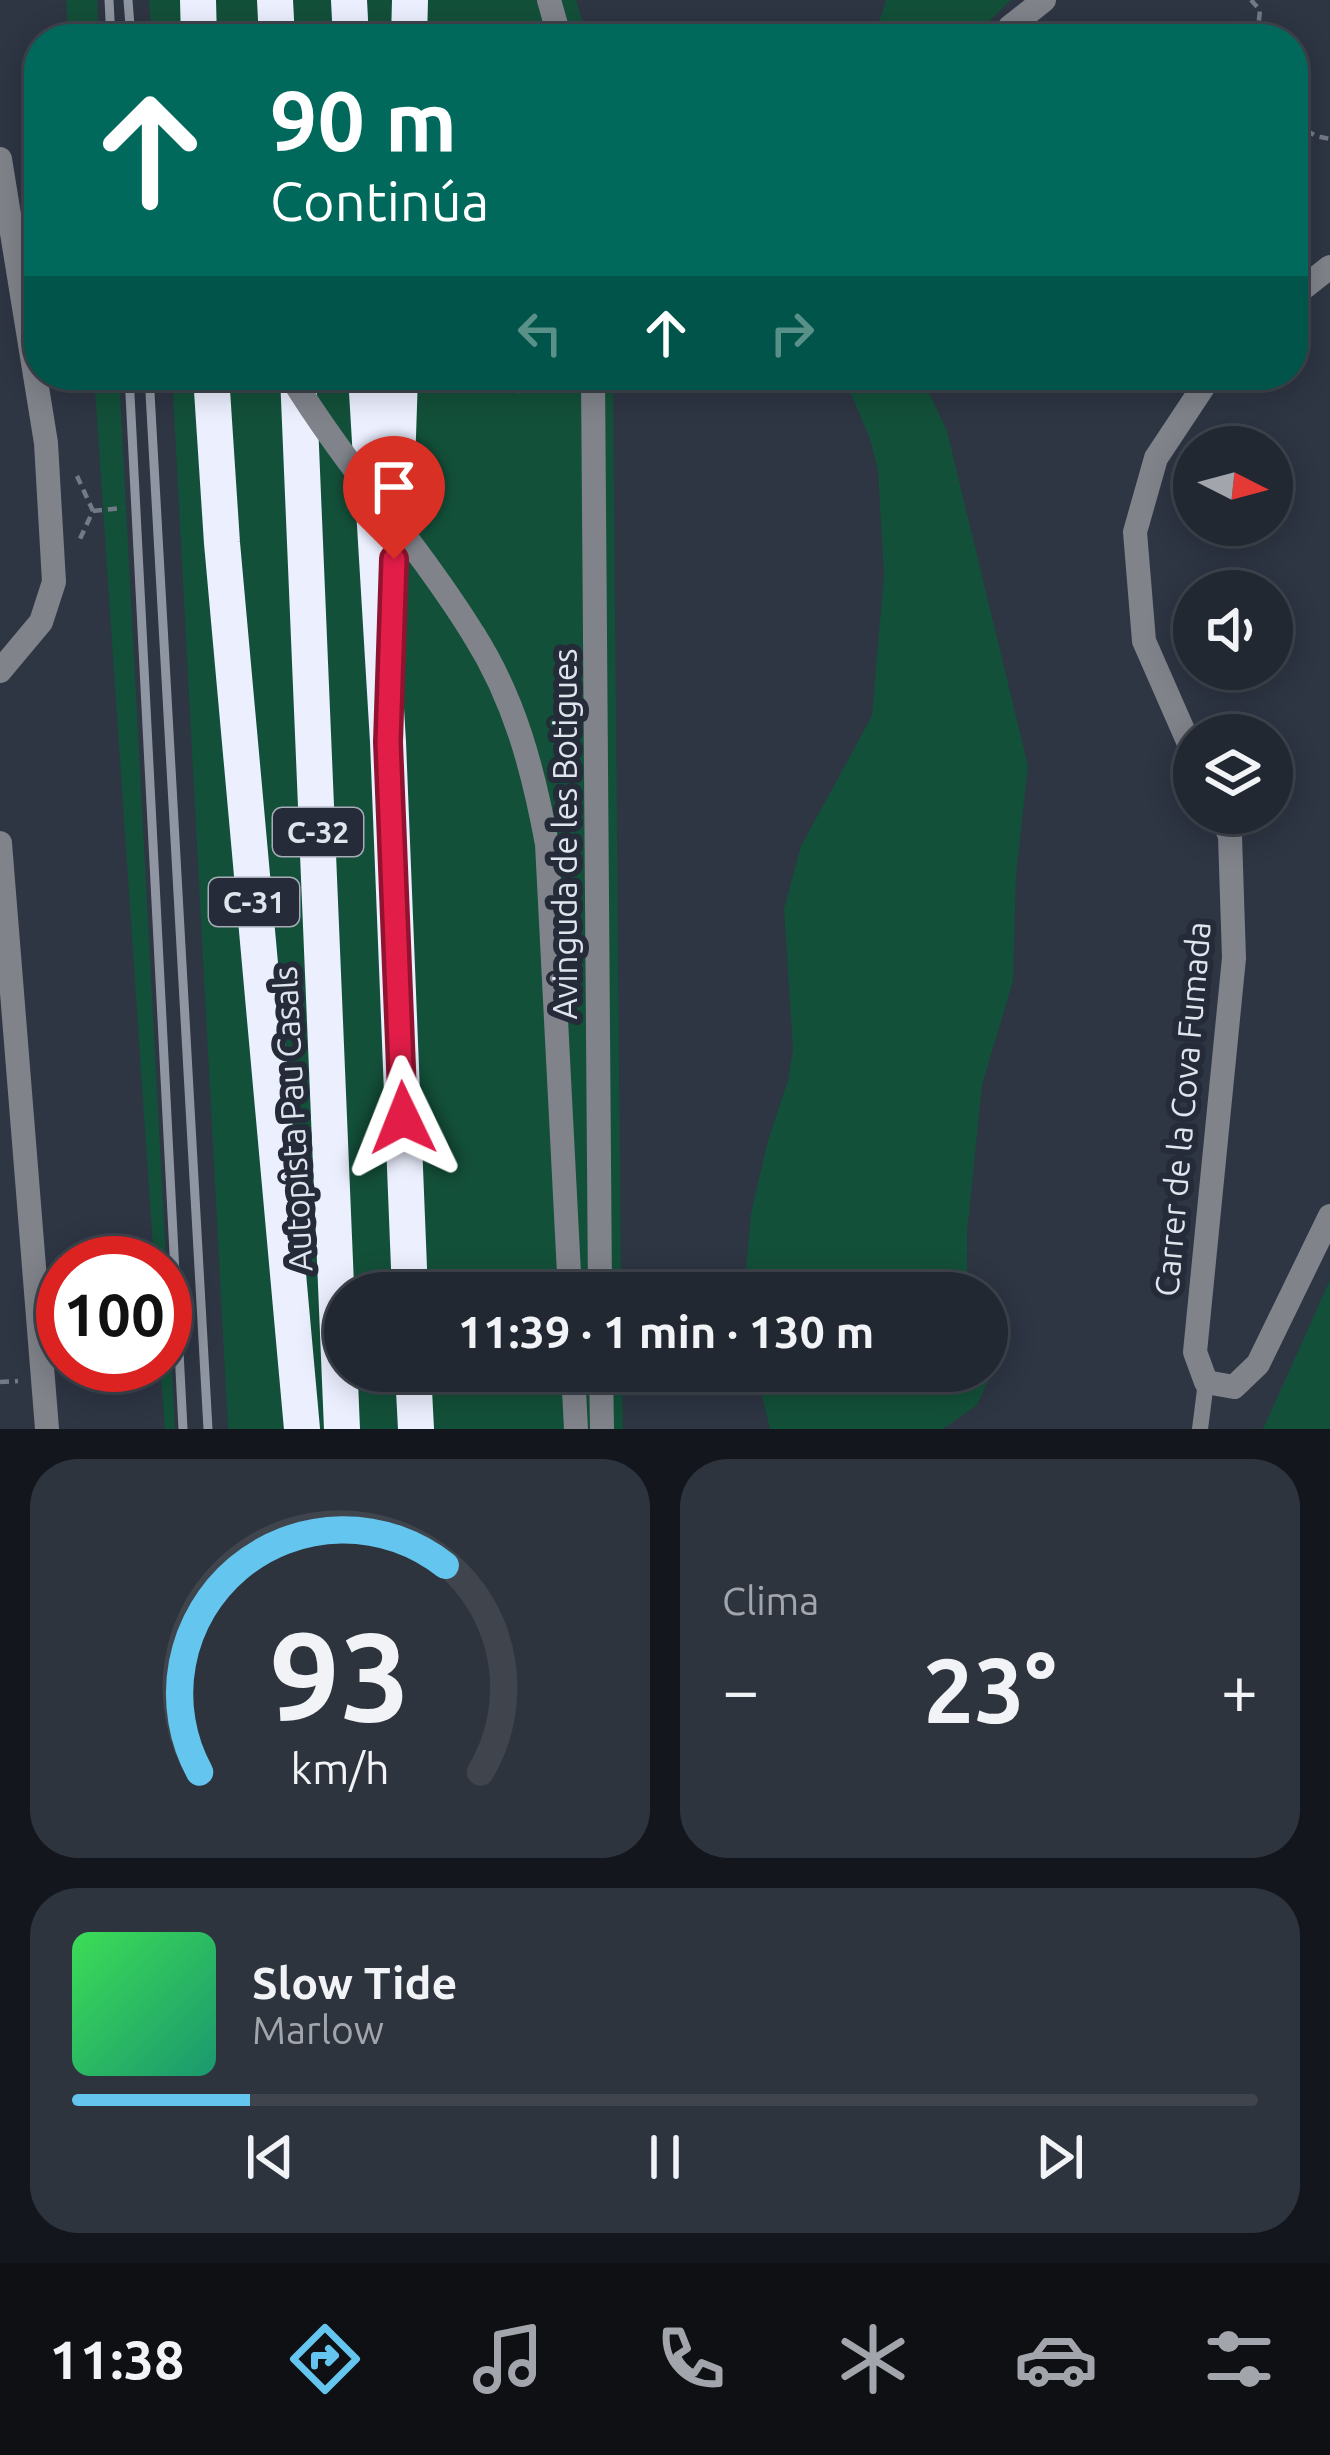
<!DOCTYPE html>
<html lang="es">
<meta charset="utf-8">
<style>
:root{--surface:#222832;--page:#2e343e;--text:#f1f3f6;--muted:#a2a6ac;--line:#3f444d;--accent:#64c5ee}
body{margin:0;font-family:Ubuntu,sans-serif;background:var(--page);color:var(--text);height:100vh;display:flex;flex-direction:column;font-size:45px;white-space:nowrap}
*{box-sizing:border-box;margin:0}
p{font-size:39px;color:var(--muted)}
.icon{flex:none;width:66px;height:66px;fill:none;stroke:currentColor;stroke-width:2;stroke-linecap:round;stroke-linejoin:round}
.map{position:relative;height:1429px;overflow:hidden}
.drawer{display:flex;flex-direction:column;gap:30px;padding:30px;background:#13161c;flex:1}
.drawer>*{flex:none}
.banner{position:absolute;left:24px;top:24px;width:1284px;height:366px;border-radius:48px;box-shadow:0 6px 30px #0003,0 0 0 3px var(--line);background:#00695c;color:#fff;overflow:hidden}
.needle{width:78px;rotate:96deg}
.fabs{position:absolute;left:1173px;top:426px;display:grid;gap:24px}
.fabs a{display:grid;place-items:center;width:120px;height:120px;border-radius:50%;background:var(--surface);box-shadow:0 6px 30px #0003,0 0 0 3px var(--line);font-size:60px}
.speed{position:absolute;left:36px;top:1236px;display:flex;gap:24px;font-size:60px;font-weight:700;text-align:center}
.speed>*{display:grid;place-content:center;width:156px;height:156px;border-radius:50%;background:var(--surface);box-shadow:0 6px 30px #0003,0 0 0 3px var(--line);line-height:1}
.speed .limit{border:18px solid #d22;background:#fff;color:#111}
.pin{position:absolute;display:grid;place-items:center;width:102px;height:102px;color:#fff;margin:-123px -51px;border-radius:50% 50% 50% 0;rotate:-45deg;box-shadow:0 0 12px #0007}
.pin .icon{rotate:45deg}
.me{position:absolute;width:132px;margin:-66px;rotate:358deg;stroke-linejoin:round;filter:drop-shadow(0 0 9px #0008)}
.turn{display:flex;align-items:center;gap:42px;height:252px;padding:0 48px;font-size:54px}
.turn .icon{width:156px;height:156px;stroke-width:2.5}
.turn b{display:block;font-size:84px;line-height:102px}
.lanes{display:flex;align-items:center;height:114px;padding:0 48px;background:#0003;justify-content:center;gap:60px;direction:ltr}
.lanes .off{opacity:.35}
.big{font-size:90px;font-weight:600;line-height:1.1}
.drawer .card{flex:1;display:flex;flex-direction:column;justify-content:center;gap:18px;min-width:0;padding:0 42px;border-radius:48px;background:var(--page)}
.drawer .dial{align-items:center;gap:0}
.dial svg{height:312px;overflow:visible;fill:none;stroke:var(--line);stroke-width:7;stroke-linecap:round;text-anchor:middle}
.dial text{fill:var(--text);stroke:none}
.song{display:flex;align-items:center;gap:36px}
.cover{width:144px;height:144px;border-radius:18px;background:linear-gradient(135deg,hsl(130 70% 55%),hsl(160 70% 35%))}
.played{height:12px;border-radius:6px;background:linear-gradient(90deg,var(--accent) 15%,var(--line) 15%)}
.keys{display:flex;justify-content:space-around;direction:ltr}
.heat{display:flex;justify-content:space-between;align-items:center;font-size:66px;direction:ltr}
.drawer .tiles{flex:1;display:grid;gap:30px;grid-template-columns:1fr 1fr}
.card:last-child{grid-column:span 2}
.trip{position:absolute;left:324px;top:1272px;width:684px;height:120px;border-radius:60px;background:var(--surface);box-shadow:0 6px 30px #0003,0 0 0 3px var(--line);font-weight:600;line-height:120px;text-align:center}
.tabs{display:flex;height:192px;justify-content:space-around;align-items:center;background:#0e1014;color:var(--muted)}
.tabs .icon{width:84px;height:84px}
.tabs .active{color:var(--accent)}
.tabs b{font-size:54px;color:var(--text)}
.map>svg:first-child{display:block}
.green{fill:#135039}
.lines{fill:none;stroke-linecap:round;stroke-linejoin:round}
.path{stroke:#737a86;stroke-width:4.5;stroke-dasharray:9 6;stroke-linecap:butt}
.service{stroke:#81838b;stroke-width:16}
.minor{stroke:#81838b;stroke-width:24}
.tertiary{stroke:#81838b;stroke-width:24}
.motorway{stroke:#ebeffe;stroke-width:36}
.rail{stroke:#9096a1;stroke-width:9}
.tertiary-bridge{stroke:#81838b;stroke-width:24}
.route-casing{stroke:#92132f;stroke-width:30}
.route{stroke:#e11d48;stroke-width:21}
.labels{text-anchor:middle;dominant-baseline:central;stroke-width:12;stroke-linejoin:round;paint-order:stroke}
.shield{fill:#252b39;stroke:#a7acb7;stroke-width:3}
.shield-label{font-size:30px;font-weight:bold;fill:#dfe4ed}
.street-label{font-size:33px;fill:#dfe4ed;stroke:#252b39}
</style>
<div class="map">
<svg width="1330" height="1429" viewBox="0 0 1330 1429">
<rect width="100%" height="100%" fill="#2e3543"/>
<g class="green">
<polygon points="66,0 97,0 99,39 69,39"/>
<polygon points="149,0 576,0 588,39 152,39"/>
<polygon points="886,0 1011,0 971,39 874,39"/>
<polygon points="94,375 119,375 175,1429 165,1429 160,1365 165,1365 165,1263 154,1263"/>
<polygon points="172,375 613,375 621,1293 345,1293 345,1371 622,1371 623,1429 228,1429"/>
<polygon points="843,375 921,375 947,431 1028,766 1016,875 1013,981 982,1085 967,1233 967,1270 974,1293 744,1293 751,1213 767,1144 788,1080 793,1049 784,909 801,846 872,716 884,575 878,470 870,439"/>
<polygon points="1330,1281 1330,1429 1263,1429 1329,1282"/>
<polygon points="987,1329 992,1372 977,1405 943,1429 770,1429 756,1371 987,1371"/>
</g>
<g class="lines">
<g class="path">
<polyline points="1251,0 1260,10 1257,39"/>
<polyline points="1293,123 1316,136 1330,139"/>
<polyline points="457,375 518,391 529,375"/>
<polyline points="77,476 93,511 79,541"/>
<polyline points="93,511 123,508"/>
<polyline points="0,1382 18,1381"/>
</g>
<polyline class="service" points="1200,1429 1206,1382"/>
<g class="minor">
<polyline points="1002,39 1010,27 1044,0"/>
<polyline points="0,159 46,443 54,582 41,622 0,671"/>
<polyline points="1293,296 1330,267"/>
<polyline points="1194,755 1144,641 1135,532 1156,458 1211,375"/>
<polyline points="1220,813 1230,836 1234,958 1195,1352 1206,1382 1234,1387 1258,1364 1330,1216"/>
<polyline points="0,843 47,1429"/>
</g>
<g class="tertiary">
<polyline points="549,0 560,39"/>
<polyline points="593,375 600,1293"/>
<path d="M474,635C515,700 533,769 547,844L570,1293"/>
<polyline points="573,1371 576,1429"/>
<polyline points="601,1371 602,1429"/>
</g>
<g class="motorway">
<polyline points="198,0 199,39"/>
<polyline points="275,0 277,39"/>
<polyline points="349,0 351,39"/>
<polyline points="409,39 410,0"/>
<polyline points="211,375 222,543 302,1429"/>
<polyline points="298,375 342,1429"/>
<polyline points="366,375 388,742 410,1293"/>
<polyline points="395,529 400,375"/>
<polyline points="413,1371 416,1429"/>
</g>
<g class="rail">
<polyline points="109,0 111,39"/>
<polyline points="128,0 131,39"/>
<polyline points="129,375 183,1429"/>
<polyline points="149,375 208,1429"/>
</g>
<path class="tertiary-bridge" d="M290,375C345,466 418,544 474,635"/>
</g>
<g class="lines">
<defs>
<polyline id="route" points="394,559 388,742 403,1118"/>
</defs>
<use href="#route" class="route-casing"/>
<use href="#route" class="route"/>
</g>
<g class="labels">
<g class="shield">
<rect x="273" y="808" width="90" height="48" rx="9"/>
<rect x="209" y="878" width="90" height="48" rx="9"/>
</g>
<g class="shield-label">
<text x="318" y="832">C-32</text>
<text x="254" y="902">C-31</text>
</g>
<g class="street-label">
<text transform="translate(564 834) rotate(-90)">Avinguda de les Botigues</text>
<text transform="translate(1182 1109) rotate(-85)">Carrer de la Cova Fumada</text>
<text transform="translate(292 1119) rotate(-93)">Autopista Pau Casals</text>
</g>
</g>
</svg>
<div class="fabs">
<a><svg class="needle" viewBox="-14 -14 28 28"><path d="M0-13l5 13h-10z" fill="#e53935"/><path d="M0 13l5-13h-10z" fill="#a2a6ac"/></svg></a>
<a><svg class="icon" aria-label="sound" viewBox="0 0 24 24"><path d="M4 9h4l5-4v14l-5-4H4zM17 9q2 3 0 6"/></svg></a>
<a><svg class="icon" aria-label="layers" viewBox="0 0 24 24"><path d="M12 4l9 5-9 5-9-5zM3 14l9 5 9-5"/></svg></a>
</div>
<div class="speed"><div class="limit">100</div></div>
<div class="pin" style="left:394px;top:559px;background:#d93025"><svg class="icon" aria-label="arrive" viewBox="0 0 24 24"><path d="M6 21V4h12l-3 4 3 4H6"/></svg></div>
<svg class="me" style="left:403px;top:1118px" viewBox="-20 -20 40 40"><path d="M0-17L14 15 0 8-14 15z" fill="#e11d48" stroke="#fff" stroke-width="4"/></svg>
<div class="trip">11:39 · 1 min · 130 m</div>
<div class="banner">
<div class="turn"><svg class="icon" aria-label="ahead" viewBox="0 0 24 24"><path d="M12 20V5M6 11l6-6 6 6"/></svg><div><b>90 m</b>Continúa</div></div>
<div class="lanes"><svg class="icon off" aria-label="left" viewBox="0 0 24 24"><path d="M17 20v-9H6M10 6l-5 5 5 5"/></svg><svg class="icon" aria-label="ahead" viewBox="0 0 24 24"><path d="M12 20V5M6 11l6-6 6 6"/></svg><svg class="icon off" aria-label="right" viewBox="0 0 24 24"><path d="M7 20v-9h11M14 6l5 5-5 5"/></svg></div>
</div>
</div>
<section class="drawer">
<div class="tiles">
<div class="card dial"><svg viewBox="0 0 100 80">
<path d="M14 69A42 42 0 1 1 86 69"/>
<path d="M14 69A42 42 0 0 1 77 16" stroke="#64c5ee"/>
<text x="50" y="56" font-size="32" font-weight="700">93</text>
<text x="50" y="72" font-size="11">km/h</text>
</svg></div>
<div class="card"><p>Clima</p>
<div class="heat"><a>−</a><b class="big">23°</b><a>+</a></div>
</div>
<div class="card">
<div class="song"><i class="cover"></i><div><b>Slow Tide</b><p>Marlow</p></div></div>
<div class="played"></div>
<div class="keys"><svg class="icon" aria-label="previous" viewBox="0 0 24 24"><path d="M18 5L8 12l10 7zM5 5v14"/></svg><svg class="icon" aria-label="pause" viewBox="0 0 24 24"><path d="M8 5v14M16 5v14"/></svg><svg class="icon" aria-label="next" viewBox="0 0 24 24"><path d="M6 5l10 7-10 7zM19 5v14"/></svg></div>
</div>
</div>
</section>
<nav class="tabs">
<b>11:38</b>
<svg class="icon active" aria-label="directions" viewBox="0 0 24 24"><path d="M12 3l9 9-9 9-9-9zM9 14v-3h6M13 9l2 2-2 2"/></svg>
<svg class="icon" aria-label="music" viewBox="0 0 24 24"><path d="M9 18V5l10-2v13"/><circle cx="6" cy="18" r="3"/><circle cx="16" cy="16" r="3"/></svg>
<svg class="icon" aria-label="phone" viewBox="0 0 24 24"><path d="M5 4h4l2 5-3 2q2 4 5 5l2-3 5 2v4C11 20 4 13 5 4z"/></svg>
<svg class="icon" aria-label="climate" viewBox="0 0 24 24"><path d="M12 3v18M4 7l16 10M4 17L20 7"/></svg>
<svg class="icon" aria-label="car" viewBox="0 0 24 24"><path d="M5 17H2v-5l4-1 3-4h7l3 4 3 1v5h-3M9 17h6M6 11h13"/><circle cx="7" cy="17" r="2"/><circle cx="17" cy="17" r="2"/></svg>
<svg class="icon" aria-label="filters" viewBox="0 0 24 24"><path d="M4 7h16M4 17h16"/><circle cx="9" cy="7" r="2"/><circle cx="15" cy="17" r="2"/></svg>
</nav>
